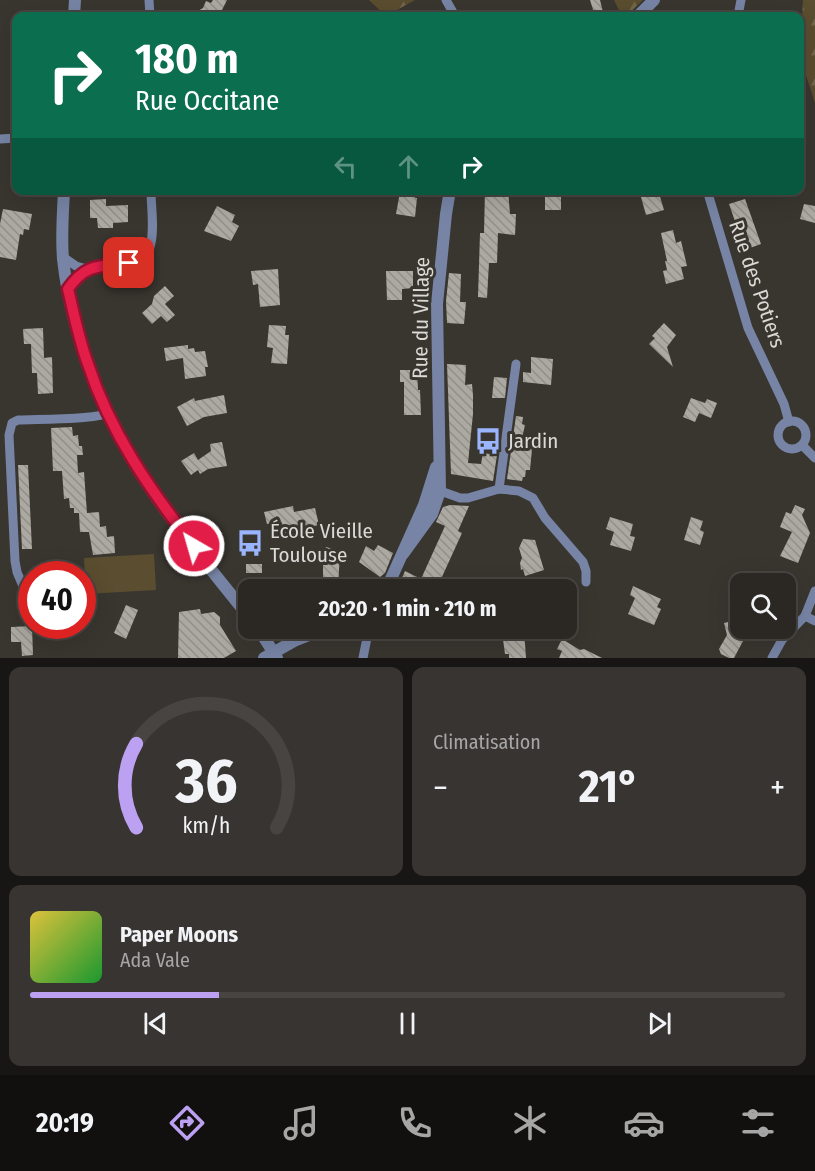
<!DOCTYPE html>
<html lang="fr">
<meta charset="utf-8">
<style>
:root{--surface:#2b2824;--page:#373431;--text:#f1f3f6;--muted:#a6a6a6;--line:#474441;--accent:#bca0f2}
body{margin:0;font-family:"Fira Sans Condensed",sans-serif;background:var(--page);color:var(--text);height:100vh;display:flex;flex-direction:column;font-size:22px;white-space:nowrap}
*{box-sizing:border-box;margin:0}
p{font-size:20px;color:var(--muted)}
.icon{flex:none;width:33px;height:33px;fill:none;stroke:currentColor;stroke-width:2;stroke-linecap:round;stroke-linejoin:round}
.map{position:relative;height:658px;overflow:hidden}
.drawer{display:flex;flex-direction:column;gap:9px;padding:9px;background:#181614;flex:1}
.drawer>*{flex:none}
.guide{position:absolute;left:12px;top:12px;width:792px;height:183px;border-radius:12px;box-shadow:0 6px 24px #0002,0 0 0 2px var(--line);background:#0b6e4f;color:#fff;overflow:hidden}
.controls{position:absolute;left:730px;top:573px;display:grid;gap:12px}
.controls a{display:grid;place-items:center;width:66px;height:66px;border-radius:12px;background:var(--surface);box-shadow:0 6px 24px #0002,0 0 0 2px var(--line);font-size:30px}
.speed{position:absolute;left:18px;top:561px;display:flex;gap:12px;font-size:30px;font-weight:700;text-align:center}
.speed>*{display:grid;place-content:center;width:78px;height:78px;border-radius:50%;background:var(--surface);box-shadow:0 6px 24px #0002,0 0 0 2px var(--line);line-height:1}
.speed .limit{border:9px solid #d22;background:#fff;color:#111}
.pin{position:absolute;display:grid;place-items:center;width:51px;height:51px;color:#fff;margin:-26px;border-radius:12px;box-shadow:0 3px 9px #0006}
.me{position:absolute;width:66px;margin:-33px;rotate:322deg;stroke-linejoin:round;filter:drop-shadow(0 0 4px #0008)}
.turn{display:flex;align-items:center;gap:21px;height:126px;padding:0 24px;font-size:27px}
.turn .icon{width:78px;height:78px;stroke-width:2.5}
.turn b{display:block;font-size:42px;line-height:51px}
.lanes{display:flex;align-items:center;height:57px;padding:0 24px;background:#0003;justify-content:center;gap:30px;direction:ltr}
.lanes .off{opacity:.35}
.big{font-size:45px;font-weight:700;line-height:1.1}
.drawer .widget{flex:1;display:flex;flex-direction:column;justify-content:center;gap:9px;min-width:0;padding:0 21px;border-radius:12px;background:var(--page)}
.drawer .dial{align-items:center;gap:0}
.dial svg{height:156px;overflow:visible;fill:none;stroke:var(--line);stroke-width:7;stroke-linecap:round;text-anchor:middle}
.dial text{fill:var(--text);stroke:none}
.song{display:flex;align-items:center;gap:18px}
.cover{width:72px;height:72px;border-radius:9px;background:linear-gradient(135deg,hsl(50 70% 55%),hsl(130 70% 35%))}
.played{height:6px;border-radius:3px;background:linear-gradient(90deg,var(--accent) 25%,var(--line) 25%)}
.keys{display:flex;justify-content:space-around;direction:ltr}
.heat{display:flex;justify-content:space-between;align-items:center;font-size:33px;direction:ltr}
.drawer .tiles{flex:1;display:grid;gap:9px;grid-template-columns:1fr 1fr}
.widget:last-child{grid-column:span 2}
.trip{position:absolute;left:238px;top:579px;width:339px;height:60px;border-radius:12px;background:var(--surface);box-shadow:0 6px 24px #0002,0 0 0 2px var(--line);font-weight:700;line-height:60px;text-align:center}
.dock{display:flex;height:96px;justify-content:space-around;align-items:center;background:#11100e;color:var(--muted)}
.dock .icon{width:42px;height:42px}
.dock .active{color:var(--accent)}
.dock b{font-size:27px;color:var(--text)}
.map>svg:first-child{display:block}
.forest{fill:url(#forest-firs)}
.garden{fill:#5b4d2f}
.building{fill:url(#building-back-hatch)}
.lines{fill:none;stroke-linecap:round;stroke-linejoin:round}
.minor{stroke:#7784a5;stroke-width:9}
.tertiary{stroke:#7784a5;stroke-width:12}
.route-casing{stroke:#92132f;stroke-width:15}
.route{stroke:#e11d48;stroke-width:10}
.labels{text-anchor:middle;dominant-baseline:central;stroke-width:6;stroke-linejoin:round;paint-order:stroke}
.street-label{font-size:21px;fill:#dad9d5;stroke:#393630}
.poi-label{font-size:21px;fill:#dad9d5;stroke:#393630;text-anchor:start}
</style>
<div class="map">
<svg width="815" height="658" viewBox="0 0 815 658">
<defs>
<pattern id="forest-firs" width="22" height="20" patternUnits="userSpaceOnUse" patternTransform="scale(1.5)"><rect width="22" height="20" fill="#5b4d2f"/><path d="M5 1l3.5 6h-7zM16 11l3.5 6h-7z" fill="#72664c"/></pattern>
<pattern id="building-back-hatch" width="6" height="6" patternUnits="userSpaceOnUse" patternTransform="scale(1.5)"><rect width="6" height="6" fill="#aca9a2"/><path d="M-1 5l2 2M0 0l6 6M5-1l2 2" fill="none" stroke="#918f8a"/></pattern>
</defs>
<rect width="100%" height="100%" fill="#393630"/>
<g class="forest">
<polygon points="369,0 415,0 386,16"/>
<polygon points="614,0 643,0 626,16 622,16"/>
<polygon points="803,0 815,0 815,103 800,57"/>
</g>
<polygon class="garden" points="154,554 156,590 86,594 84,558"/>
<g class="building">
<polygon points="213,0 227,0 219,16 212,12 210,16 189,16 203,8 206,1 211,3"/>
<polygon points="590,0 600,0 604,16 595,16"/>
<polygon points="402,190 416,190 415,198 417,198 415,217 396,214 400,192"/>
<polygon points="485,190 508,190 510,214 516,214 515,235 498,233 497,263 489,263 487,298 478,297 480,233 484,233"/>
<polygon points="639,190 658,190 664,210 646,215"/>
<polygon points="561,195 561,210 545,210 545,196"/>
<polygon points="106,199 106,206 128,205 128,222 113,223 113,228 98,228 97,218 90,218 90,200"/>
<polygon points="745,199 761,244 739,252 732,231 736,224 729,204"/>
<polygon points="804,204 815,206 815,223 800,219"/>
<polygon points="217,206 235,215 232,222 239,226 231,241 204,231"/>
<polygon points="3,209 32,214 29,230 24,229 23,235 20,234 16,260 0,257 0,224"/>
<polygon points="673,230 676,243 681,241 687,266 681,267 684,279 666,284 663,271 667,270 665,261 667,261 661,233"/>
<polygon points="278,269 280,305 260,307 258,284 253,285 251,271"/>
<polygon points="386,271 413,271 413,288 402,289 402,300 387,300"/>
<polygon points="449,273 461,274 460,302 466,302 464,324 447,323 446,301"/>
<polygon points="165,286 174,296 165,304 175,315 167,322 161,316 152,324 142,313 152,304 154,296"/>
<polygon points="664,323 676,335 667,347 673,367 649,344 655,338 652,336"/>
<polygon points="269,325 286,326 285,335 289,335 287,364 271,363 273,348 267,347"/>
<polygon points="43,328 44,358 52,357 53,393 38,394 37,373 32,373 31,344 24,344 23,329"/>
<polygon points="188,345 188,349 194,348 195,352 205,351 208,367 205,367 206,376 185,379 183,358 166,361 164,348"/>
<polygon points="531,357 553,359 551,385 523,382 523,372 531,373"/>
<polygon points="447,364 466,365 465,385 472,384 473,395 473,414 468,463 481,464 483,453 497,455 493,481 451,474"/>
<polygon points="400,370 417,370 418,390 420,390 421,415 404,415 404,382 400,382"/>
<polygon points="494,377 507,378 505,398 492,398"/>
<polygon points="224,395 227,413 204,417 187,426 177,407 194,398 195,401"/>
<polygon points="691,398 705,403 707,399 717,403 711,418 699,413 695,422 683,417"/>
<polygon points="516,416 523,417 522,424 525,425 520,447 532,449 530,470 526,470 525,477 523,477 522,481 507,479"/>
<polygon points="72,427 73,436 78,435 79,446 82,446 83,455 77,455 78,473 84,472 87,513 99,512 100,527 106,526 107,537 114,536 115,553 93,555 89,532 80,532 79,513 74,513 74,508 70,508 69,498 64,499 62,471 53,471 51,428"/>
<polygon points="222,442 227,466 208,469 200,474 198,470 191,475 181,461 194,453 198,460 211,451 210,444"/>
<polygon points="18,465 28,465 32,549 22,549"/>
<polygon points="450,505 469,506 458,531 462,533 436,590 397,590 405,571 421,579 445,526 436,522 443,507"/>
<polygon points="795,505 805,509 802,515 810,533 798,563 780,556 792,532 780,527 786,512 791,514"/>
<polygon points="293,506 294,512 315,508 319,525 297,529 298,532 276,537 273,523 267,524 264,512"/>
<polygon points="610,517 633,524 630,536 635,537 631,551 610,545 614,532 606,529"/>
<polygon points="691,517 703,521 700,530 704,532 700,545 684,540"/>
<polygon points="523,539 535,540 544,570 525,576 523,569 521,570 520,563 522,558 519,548"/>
<polygon points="378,545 393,553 385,573 380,577 359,562 366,546 374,551"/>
<polygon points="326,547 340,551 338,590 323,590 323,556"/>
<rect x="246" y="564" width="16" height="9"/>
<polygon points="277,577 279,590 266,590 264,579"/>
<polygon points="633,586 661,599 657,607 661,609 654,625 628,614 635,598 630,595"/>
<polygon points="126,605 138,610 126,639 114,633"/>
<polygon points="200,609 201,614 214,612 220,617 220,625 236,651 224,658 178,658 179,612"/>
<polygon points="736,620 741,623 741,628 743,628 746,640 743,641 734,658 729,658 721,654 719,649 727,635 724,623"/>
<polygon points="32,626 33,655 22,656 21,642 11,642 11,627"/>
<polygon points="524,629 526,658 509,658 509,654 505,654 502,632"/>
<polygon points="562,639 580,650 584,649 602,658 559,658 562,651 557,649"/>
</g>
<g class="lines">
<g class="minor">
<polyline points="149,0 150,16"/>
<polyline points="446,0 455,16"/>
<polyline points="738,16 741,0"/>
<polyline points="0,139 16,138"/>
<polyline points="707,190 748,328 784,404 789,422"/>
<polyline points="63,257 76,266 87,269"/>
<path d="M68,289C73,281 78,273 87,269C105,261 142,271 150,247C155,230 151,208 151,190"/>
<circle cx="792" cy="435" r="14"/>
<polyline points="802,445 815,458"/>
<polyline points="435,489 460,498 468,498 499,489 519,491 533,498 545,518 583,562 586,571 586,582"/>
<polyline points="499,489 516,364"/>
<path d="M25,591L17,572L15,561L9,435L12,423L18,420C38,419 93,420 109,413"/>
<polyline points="815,591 805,616 815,621"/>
<polyline points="363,658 369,628"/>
<polyline points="772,658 782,640 805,616"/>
</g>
<g class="tertiary">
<polyline points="74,16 75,0"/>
<polyline points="638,16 654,0"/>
<path d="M64,190C63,213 61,236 63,259C72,339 104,420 149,487C179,532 215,574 249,617"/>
<polyline points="403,554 432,514 440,491 437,304 446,214 450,190"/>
<polyline points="386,590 424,505 436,467"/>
<polyline points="258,628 277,658"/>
<polyline points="264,658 294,641 327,628"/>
</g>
</g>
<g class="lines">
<defs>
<path id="route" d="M129,263C99,267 86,263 68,289C74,314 79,340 88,364C110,432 150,490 194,546"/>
</defs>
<use href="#route" class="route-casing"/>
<use href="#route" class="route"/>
</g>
<defs>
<symbol id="bus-bare" viewBox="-9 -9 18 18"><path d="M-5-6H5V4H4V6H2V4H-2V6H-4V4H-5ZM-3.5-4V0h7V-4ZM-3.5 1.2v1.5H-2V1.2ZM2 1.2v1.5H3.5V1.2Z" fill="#9ab5fd" stroke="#393630" stroke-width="2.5" paint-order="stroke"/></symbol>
</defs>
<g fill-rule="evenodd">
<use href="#bus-bare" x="469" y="422" width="38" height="38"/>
<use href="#bus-bare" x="231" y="524" width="38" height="38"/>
</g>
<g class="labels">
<g class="street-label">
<text transform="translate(757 284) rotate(71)">Rue des Potiers</text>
<text transform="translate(421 318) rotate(-89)">Rue du Village</text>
</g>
<g class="poi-label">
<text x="508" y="441">Jardin</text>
<text x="270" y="531">École Vieille<tspan x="270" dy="24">Toulouse</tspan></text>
</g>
</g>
</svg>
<div class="controls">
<a><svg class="icon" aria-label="search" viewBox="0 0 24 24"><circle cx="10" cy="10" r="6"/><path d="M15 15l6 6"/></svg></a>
</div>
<div class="speed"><div class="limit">40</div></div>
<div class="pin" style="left:129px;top:263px;background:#d93025"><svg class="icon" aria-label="arrive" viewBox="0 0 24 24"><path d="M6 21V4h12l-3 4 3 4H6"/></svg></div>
<svg class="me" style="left:194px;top:546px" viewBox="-20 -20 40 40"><circle r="17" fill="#e11d48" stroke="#fff" stroke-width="3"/><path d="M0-11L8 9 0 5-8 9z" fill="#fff"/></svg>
<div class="trip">20:20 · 1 min · 210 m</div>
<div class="guide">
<div class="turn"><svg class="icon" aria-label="right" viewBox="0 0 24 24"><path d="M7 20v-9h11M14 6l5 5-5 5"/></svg><div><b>180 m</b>Rue Occitane</div></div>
<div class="lanes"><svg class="icon off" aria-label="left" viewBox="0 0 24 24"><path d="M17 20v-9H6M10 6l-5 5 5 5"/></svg><svg class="icon off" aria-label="ahead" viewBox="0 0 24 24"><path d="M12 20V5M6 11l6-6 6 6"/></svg><svg class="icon" aria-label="right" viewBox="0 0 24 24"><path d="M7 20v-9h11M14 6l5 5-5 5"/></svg></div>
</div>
</div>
<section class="drawer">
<div class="tiles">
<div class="widget dial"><svg viewBox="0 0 100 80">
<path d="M14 69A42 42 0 1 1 86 69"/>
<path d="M14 69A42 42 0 0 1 14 26" stroke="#bca0f2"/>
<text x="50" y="56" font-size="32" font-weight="700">36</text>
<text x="50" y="72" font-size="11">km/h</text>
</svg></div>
<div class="widget"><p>Climatisation</p>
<div class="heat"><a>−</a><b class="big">21°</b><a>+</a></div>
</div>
<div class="widget">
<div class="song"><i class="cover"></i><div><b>Paper Moons</b><p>Ada Vale</p></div></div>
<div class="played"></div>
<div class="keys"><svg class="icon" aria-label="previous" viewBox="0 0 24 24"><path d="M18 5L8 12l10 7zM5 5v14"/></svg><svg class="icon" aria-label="pause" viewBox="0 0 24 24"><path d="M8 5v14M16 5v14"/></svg><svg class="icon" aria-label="next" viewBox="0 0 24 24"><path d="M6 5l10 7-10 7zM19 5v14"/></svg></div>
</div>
</div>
</section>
<nav class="dock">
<b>20:19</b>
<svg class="icon active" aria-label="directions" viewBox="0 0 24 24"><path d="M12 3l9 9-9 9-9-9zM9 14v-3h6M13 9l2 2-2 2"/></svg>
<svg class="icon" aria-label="music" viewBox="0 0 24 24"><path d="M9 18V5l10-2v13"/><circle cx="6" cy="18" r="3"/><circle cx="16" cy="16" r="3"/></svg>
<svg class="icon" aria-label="phone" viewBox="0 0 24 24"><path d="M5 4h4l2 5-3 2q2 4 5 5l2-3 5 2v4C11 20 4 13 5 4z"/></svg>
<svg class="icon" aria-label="climate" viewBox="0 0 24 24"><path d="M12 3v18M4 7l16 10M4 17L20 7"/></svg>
<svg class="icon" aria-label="car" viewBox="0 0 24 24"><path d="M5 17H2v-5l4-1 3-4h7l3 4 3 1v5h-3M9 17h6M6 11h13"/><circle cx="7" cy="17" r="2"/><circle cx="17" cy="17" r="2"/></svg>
<svg class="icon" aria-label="filters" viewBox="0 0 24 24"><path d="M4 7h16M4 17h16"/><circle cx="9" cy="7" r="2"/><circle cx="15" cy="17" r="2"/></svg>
</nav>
